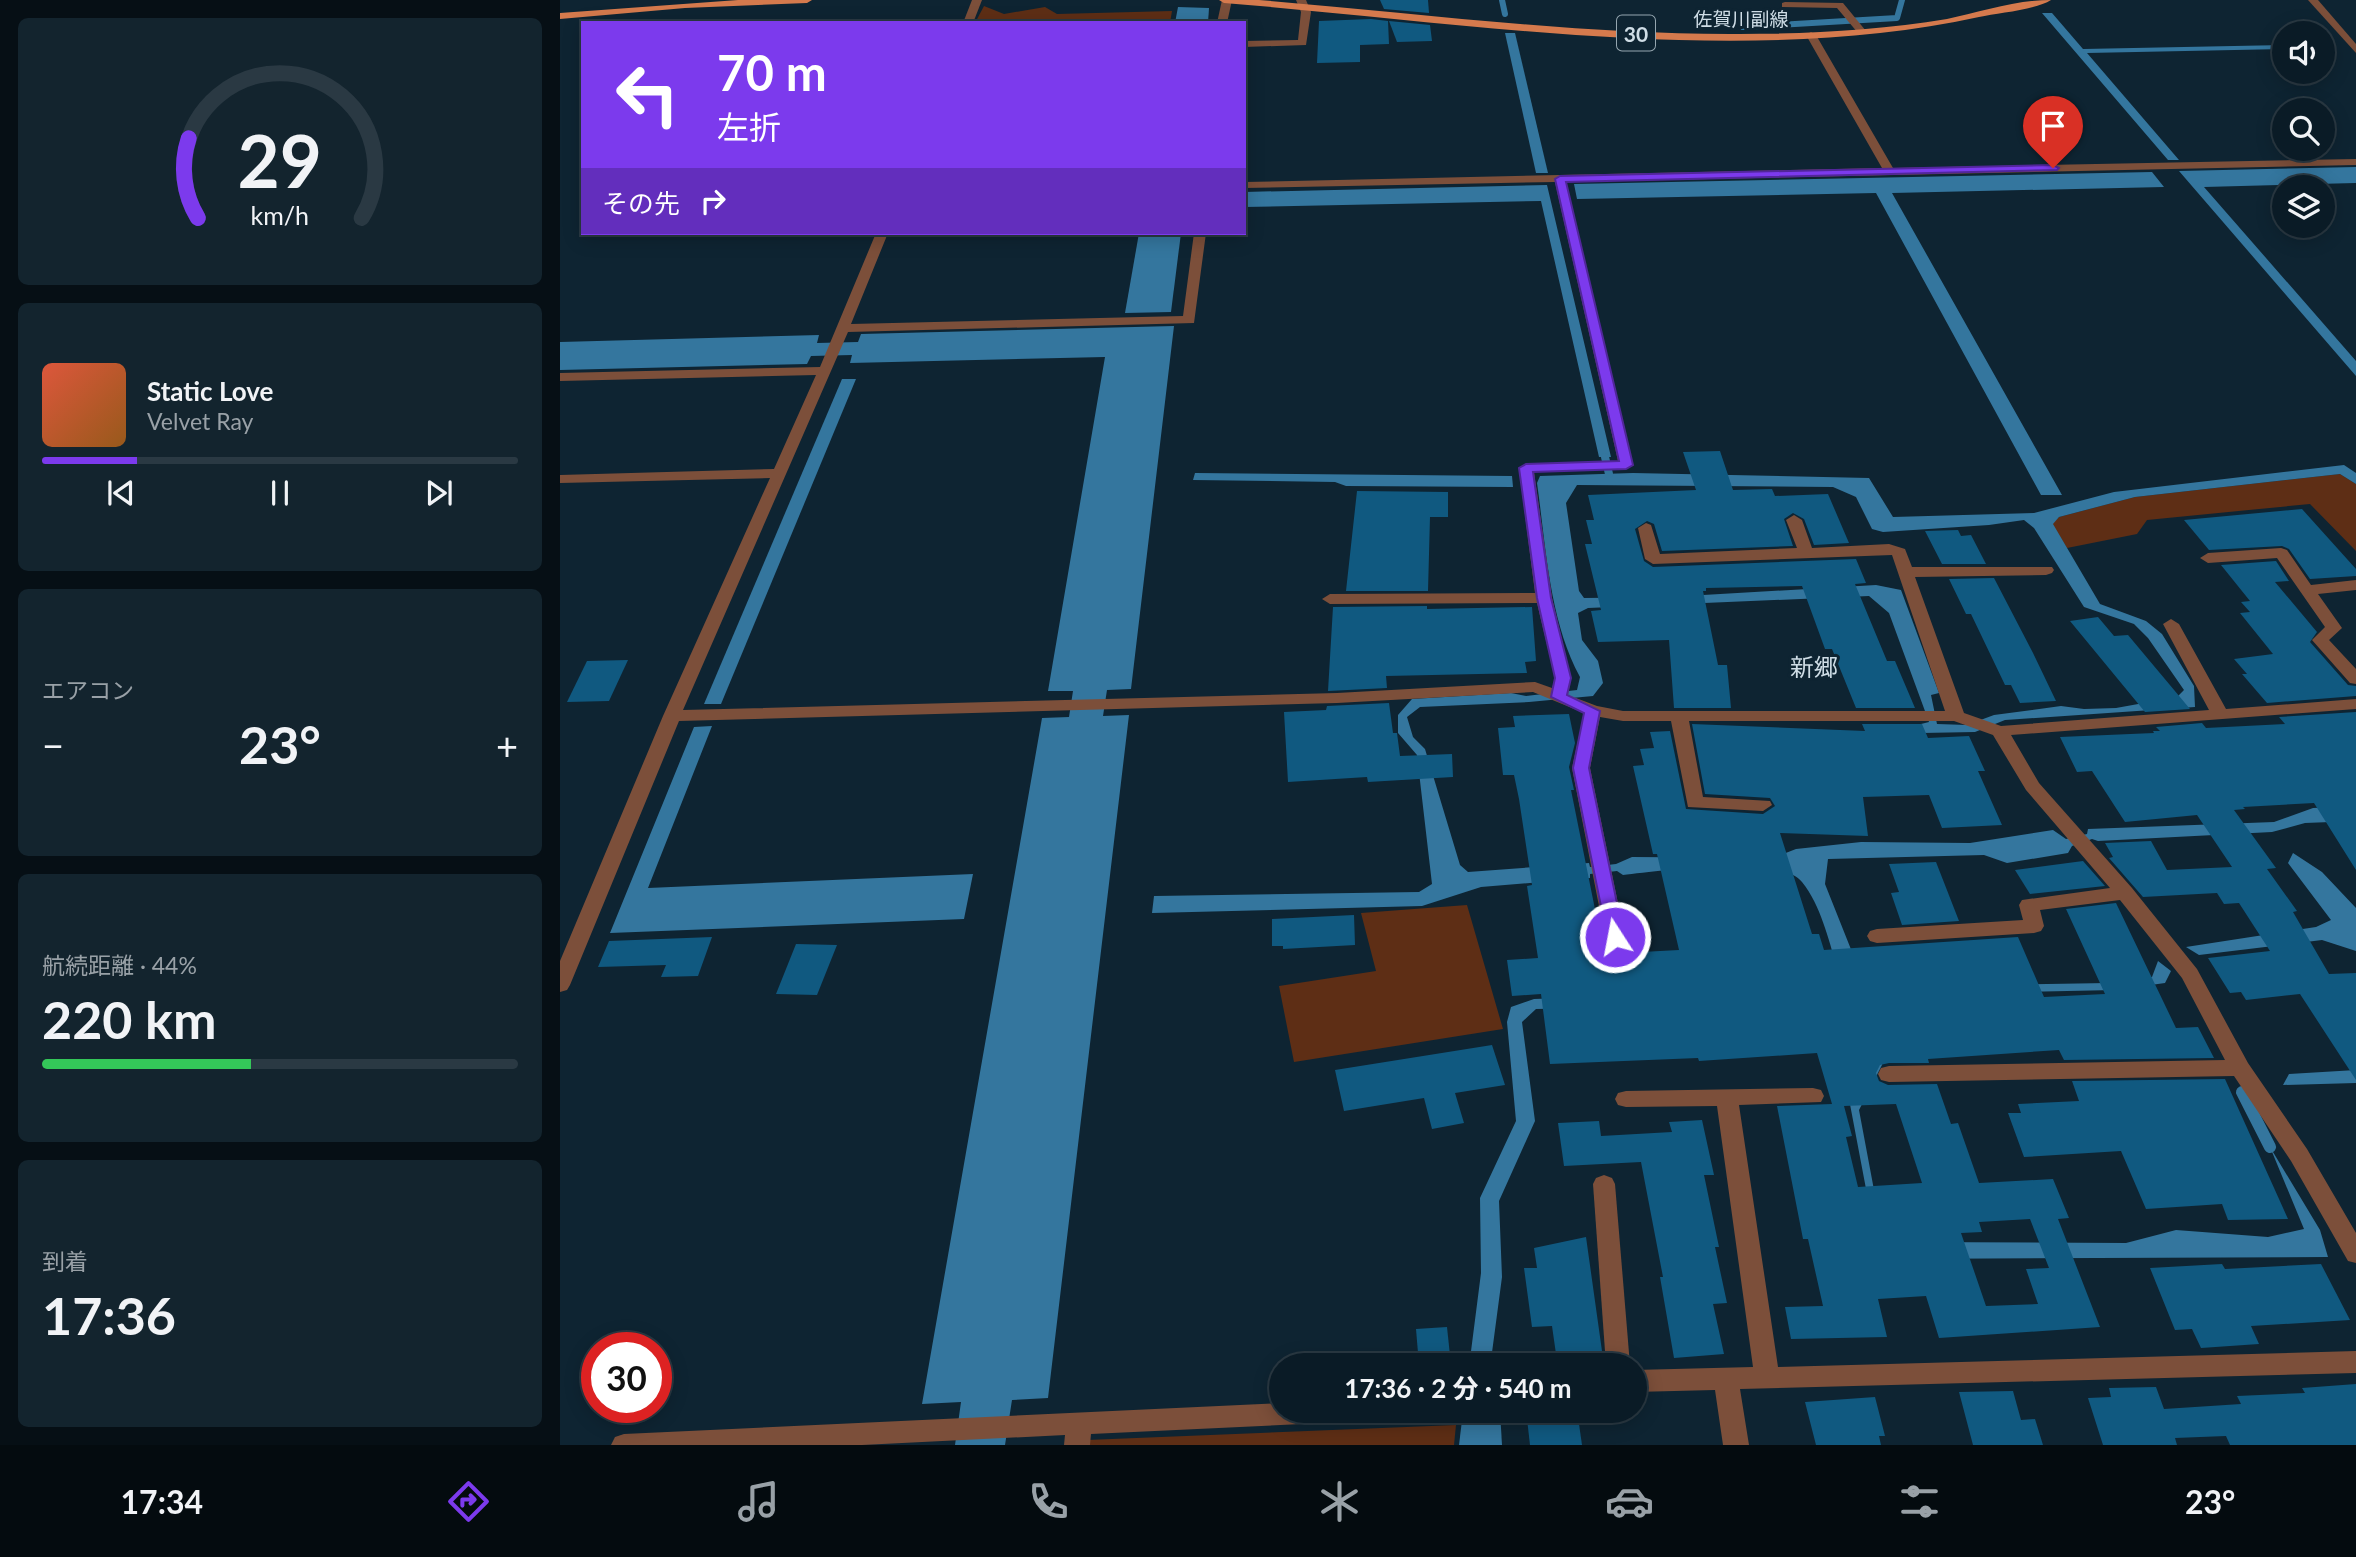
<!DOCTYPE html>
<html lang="ja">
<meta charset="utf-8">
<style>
:root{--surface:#0a1b26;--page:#13242e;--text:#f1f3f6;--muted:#99a1a7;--line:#2a3943;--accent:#7c3aed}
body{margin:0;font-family:Lato,"Noto Sans JP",sans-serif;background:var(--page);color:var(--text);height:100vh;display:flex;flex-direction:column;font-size:26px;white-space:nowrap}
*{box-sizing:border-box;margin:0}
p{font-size:23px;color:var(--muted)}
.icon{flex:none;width:38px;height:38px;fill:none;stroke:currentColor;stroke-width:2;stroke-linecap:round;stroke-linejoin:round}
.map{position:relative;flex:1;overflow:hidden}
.details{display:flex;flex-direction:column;gap:18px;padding:18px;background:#060f15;width:560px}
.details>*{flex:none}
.top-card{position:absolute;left:21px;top:21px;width:665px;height:214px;border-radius:0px;box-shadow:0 4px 18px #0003,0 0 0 2px var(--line);background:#7c3aed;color:#fff;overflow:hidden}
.fabs{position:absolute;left:1712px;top:21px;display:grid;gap:14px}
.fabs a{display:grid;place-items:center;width:63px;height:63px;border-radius:50%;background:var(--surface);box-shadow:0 4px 18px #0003,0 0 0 2px var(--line);font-size:35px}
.speed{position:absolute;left:21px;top:1332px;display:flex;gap:14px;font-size:35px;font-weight:700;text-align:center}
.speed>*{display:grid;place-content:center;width:91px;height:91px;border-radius:50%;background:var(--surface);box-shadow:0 4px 18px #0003,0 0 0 2px var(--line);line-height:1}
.speed .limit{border:10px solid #d22;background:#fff;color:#111}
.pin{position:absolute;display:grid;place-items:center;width:60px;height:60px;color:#fff;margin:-72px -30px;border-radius:50% 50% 50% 0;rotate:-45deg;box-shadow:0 0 7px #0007}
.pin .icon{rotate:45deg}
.me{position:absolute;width:77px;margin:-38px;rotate:349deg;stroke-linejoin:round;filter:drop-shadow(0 0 5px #0008)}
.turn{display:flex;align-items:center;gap:24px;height:147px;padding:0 21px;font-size:32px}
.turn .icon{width:91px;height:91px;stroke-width:2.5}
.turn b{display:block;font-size:49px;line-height:60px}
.then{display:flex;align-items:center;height:66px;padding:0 21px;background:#0003;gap:14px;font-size:26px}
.big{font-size:52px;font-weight:700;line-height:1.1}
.details .widget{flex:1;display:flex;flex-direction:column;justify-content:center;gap:10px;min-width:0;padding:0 24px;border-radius:10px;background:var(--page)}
.details .dial{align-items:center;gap:0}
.dial svg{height:182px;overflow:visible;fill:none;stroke:var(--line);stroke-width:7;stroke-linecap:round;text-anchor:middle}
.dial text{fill:var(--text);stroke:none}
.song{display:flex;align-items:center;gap:21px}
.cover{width:84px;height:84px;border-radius:10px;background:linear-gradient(135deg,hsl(10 70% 55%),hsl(30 70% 35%))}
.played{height:7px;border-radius:4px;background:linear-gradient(90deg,var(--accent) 20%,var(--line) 20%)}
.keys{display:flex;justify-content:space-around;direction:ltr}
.heat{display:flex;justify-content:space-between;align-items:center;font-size:38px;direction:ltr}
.charge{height:10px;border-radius:5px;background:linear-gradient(90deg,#34c759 44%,var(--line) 0)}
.trip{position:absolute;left:709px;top:1353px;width:378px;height:70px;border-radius:35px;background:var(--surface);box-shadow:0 4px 18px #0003,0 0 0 2px var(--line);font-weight:700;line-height:70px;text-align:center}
.tab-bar{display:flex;height:112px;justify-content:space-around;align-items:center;background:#040b0f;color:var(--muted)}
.tab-bar .icon{width:49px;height:49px}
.tab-bar .active{color:var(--accent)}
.tab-bar b{font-size:32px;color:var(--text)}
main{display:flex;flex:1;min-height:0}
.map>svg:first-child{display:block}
.green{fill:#5e2e15}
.water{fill:#34769e;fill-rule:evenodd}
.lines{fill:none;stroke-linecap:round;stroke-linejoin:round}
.stream-far2{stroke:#34769e;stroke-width:6}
.stream-far1{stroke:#34769e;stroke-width:8}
.stream{stroke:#34769e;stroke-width:12}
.building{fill:#105980;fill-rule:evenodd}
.minor{fill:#7c4f3a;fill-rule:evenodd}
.major{fill:#d57a4d;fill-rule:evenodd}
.route{fill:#7c3aed;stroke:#51269a;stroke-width:2}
.labels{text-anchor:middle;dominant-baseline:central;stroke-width:6;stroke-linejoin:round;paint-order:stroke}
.far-street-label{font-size:19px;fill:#cfdde6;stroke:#0e2432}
.shield{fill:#0e2432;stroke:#95a6b0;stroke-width:2}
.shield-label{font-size:21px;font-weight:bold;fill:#cfdde6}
.neighbourhood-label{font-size:24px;fill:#cfdde6;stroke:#0e2432}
</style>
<main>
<section class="details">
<div class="widget dial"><svg viewBox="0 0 100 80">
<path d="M14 69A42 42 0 1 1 86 69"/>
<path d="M14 69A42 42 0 0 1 10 34" stroke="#7c3aed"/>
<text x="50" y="56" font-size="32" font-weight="700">29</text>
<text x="50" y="72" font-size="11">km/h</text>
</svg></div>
<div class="widget">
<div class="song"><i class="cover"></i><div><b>Static Love</b><p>Velvet Ray</p></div></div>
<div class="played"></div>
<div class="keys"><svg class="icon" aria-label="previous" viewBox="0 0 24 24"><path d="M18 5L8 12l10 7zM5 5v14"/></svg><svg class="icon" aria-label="pause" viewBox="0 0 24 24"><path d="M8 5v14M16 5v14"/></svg><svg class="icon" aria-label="next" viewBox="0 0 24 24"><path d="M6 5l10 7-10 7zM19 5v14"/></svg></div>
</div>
<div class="widget"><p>エアコン</p>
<div class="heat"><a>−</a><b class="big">23°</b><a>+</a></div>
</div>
<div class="widget"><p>航続距離 · 44%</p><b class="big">220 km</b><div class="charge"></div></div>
<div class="widget"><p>到着</p><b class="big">17:36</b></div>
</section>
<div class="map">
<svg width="1796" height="1445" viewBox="0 0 1796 1445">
<rect width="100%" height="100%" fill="#0e2432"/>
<g class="green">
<polygon points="424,6 444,14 485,7 497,14 612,11 610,23 415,23"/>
<polygon points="1780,474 1796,484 1796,551 1750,504 1587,520 1577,534 1507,548 1492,524 1499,517 1575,497"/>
<polygon points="907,905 943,1029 734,1062 719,986 816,971 801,913"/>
<polygon points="896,1425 894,1445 526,1445 527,1440"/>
</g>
<g class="water">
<polygon points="618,7 649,8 648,23 615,23"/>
<polygon points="1482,13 1492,13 1523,49 1724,45 1724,49 1527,53 1619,160 1608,160"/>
<polygon points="945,33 955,33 988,173 976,173"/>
<polygon points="1796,167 1796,183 1644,187 1796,361 1796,376 1619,171"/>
<polygon points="1592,172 1604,187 1332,193 1502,495 1481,495 1316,193 1017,199 1014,184"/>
<polygon points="987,185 1051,457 1039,457 981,201 684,207 684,192"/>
<polygon points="579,233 621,233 611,312 565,313"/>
<polygon points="614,326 571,689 547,690 543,716 569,715 488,1398 452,1400 445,1445 395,1445 401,1402 362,1404 482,718 509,717 513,691 488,691 545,357 290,363 292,355 251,356 247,364 0,370 0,342 259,335 257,343 298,342 301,334"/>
<polygon points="282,379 296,379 161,704 144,704"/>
<path d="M1784,465L1796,473V484L1780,474L1575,497L1499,517L1493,524L1540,604L1586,621L1602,634L1634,686L1635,707L1445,720L1415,732L1362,733L1361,724L1369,722L1329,613L1309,596L1028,608L1018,613L1022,640L1038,661L1043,683L1033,696L969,702L860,707L847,717L853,737L865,749L900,865L908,872L1029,863L1030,867L1056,864L1072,857L1213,858L1236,849L1301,842L1410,843L1493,830L1506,839L1527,834L1528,829L1714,822L1753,808L1796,806V821L1745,823L1712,832L1538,841L1532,839L1512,846L1508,853L1447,863L1424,855L1268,859L1265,884L1298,967L1417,985L1548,983L1592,977L1598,961L1611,971L1605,983L1555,990L1417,993L1328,1040L1322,1065L1299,1110L1320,1222L1343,1242L1566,1243L1616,1230L1708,1237L1744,1229L1710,1147L1760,1230L1768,1257L1336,1259L1317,1247L1289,1099L1296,1002L976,1009L962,1022L975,1121L939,1201L942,1277L931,1360L922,1364L910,1359L921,1273L920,1198L956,1121L947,1022L951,1007L974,999L1261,989L1277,967C1268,938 1261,906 1242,882C1220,854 1098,871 1063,875L1057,871L1030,874V878L921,887L862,906L592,913L594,896L859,892L872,884L857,755L838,733V715L852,699L951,693L966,696L1017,690L1020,677C989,620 986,546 977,483L980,476L1073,473L1309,478L1333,517L1474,513L1554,492ZM1017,485L1273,487L1296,497L1312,529L1323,532L1429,525L1464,520L1474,528L1524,607L1574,624L1588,638L1624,690L1617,697L1556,708L1524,709L1501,706L1434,715L1407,725L1377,724L1371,695L1379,693L1341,590L1316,585L1109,597L1024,598L1019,591L1006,503Z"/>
<polygon points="635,473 952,476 953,487 786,486 775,482 633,480"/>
<polygon points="152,726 88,888 413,874 404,919 50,933 134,727"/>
<polygon points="1733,853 1762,872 1796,908 1796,951 1762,940 1639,955 1626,947 1756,927 1771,920 1728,863"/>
<polygon points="1796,1070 1796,1083 1723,1085 1729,1074"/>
<polygon points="913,1411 940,1411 942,1445 899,1445 903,1412"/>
</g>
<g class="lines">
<g class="stream-far2">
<polyline points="942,0 945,14"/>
<polyline points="1183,27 1337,18 1342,0"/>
</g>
<polyline class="stream-far1" points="1045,457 1049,474"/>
<polyline class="stream" points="1682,1092 1710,1147"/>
</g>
<g class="building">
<polygon points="820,0 868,0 869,13 824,9"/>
<polygon points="811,19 828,21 829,44 800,45 800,62 757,63 759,21"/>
<polygon points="829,21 870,25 872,41 837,42"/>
<polygon points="1160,451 1173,490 1212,489 1215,496 1268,494 1289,543 1254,545 1244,519 1233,513 1224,519 1233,546 1102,551 1094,524 1087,521 1075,529 1084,561 1093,567 1296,559 1306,583 1295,584 1327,661 1335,661 1355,708 1296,708 1272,649 1265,649 1242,586 1146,588 1146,591 1143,591 1158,665 1167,665 1171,708 1114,708 1109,640 1038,642 1031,611 1041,610 1025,544 1032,544 1026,520 1034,520 1028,495 1136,490 1123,452"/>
<polygon points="797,491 888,492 888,517 870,517 868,591 786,591"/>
<polygon points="1742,509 1796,569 1796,576 1750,579 1729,549 1722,546 1649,550 1624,520"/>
<polygon points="1398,530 1401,536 1411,535 1426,564 1382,564 1365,531"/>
<polygon points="1716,561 1729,581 1715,582 1757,632 1750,642 1788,685 1796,686 1796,696 1707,703 1682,674 1687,674 1674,659 1713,654 1680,613 1690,612 1681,602 1690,601 1661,565"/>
<polygon points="1434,578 1473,653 1496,701 1460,703 1451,685 1445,685 1411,614 1406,614 1389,579"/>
<polygon points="867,606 867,609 972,607 976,661 965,662 967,673 826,676 827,688 768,691 773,607"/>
<polygon points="1538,617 1554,636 1568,635 1630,709 1585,712 1510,621"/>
<polygon points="68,660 49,701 7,702 27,661"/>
<polygon points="829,703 833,733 837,733 840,756 892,754 893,777 808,782 807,777 728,782 724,712 766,710 767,706"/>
<polygon points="1796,712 1796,870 1754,803 1683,807 1685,809 1674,810 1716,868 1707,869 1737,911 1733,912 1769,974 1796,973 1796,1080 1740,994 1686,1000 1681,992 1670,993 1648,958 1710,951 1679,903 1664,904 1657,893 1583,897 1549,858 1553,857 1545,843 1591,841 1607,870 1672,867 1637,815 1565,822 1532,771 1517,772 1500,737 1594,733 1593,731 1600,731 1596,727 1642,723 1646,728 1725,724 1719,717"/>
<path d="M1009,714L1015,743L1009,767L1014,790H1011L1044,954L1119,950L1097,854H1093L1073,766L1084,765L1080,749L1094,748L1090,732L1110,731L1126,809L1203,814L1215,806L1210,798L1145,794L1132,724L1305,731L1302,724H1362L1368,738L1409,736L1425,771H1418L1442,825L1382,828L1369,795L1303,797L1308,836L1220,833L1252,934H1259L1264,950L1458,937L1484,997L1545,994L1506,909L1556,903L1616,1028L1638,1027L1654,1058L1504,1060L1499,1050L1368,1059L1369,1063H1329L1320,1065L1316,1073L1319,1081L1328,1085L1377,1084L1391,1124L1398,1123L1419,1183L1493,1179L1509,1218L1498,1219L1540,1327L1379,1338L1366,1296L1318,1299L1327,1337L1231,1339L1225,1307L1263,1306L1248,1239H1243L1217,1106L1272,1104L1257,1053L1139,1061L1138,1058L990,1064L981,994L952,996L947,960L978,958L967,886L972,885L959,799L954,775H943L938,728L955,727L953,716ZM1336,1104L1362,1183L1298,1187L1286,1137L1292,1136L1284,1106ZM1470,1219L1489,1268L1466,1269L1478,1304L1426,1306L1401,1233L1422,1232L1419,1222Z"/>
<polygon points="1523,861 1545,886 1470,894 1455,870"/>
<polygon points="1376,862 1399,921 1342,925 1331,893 1339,892 1329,864"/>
<polygon points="794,915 795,945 723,949 723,946 712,946 712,919"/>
<polygon points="152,937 138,976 101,977 106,965 38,967 49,941"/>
<polygon points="236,944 277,945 257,995 216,994"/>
<polygon points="932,1045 945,1085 895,1093 904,1123 872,1129 864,1098 784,1111 775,1070"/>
<polygon points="1665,1079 1728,1219 1668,1220 1662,1204 1586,1209 1561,1151 1464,1157 1448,1113 1461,1113 1458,1104 1519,1101 1512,1081"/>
<polygon points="1142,1120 1154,1175 1144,1175 1159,1247 1155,1247 1167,1303 1153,1304 1164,1354 1114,1358 1100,1277 1103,1277 1081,1162 1004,1166 998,1123 1039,1121 1041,1136 1112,1132 1109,1122"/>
<polygon points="1026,1237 1042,1351 996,1354 992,1326 972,1327 964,1268 977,1268 974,1248"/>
<polygon points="1662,1264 1665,1269 1761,1264 1790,1320 1691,1326 1699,1344 1641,1348 1632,1329 1615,1330 1590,1268"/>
<polygon points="887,1327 891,1365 859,1365 856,1329"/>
<polygon points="1796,1384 1796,1445 1670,1445 1666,1436 1615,1438 1617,1445 1543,1445 1528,1398 1551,1397 1549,1388 1596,1387 1604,1409 1681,1404 1677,1396 1745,1393 1742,1388"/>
<polygon points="1453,1391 1461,1420 1475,1419 1483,1445 1413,1445 1399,1392"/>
<polygon points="1315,1397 1325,1436 1319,1436 1321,1445 1256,1445 1245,1402"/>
<polygon points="966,1410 1017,1410 1022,1445 970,1445"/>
</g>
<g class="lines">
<g class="minor">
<polygon points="412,0 422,0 413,23 403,23"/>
<polygon points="662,0 672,0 667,23 657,23"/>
<polygon points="736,0 746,0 751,12 746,45 684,47 684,41 738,40 741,12"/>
<polygon points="1748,0 1758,0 1796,44 1796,53"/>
<polygon points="1225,2 1283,3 1306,31 1298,33 1277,8 1222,7 1222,3"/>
<polygon points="1251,32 1256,35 1333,168 1796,159 1796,165 1006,182 1073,465 1066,469 974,472 992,598 1011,678 1008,695 1037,706 1063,711 1385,711 1332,555 1093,564 1085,559 1078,528 1086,523 1091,525 1100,554 1237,548 1226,520 1234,515 1242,520 1252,548 1329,544 1345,549 1352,567 1492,567 1494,570 1492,573 1486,575 1355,577 1404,713 1441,726 1649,710 1603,624 1611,619 1619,624 1666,709 1796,699 1796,709 1451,735 1479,783 1572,888 1637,969 1688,1063 1747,1149 1796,1233 1796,1263 1788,1261 1731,1161 1674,1076 1329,1082 1321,1080 1318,1074 1321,1068 1329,1066 1665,1060 1622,978 1560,900 1480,910 1484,926 1481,931 1474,933 1317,943 1310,941 1307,936 1310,931 1317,929 1463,920 1459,905 1462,900 1550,888 1466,790 1433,735 1394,721 1129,721 1143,797 1210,801 1212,805 1203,811 1128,807 1111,721 1063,721 1040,717 1030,768 1065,937 1062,942 1048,942 1045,937 1012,768 1024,713 973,692 777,703 119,721 10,985 7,990 0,992 0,961 103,716 210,478 0,483 0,475 214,469 256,375 0,381 0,373 260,367 316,233 328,233 291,324 623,316 634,233 646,233 634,323 288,332 123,710 777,693 975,682 992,688 995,678 977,603 770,604 762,599 770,594 975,593 959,468 966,464 1058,461 995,182 684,188 684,182 1322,168 1246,35"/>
<polygon points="1721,548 1727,550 1751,585 1796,580 1796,590 1758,594 1782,628 1769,640 1796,669 1796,684 1790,683 1752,640 1765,627 1717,558 1648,563 1640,558 1648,553"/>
<polygon points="1253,1088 1261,1090 1264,1096 1261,1102 1179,1105 1218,1367 1796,1351 1796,1373 1180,1389 1189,1445 1163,1445 1155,1390 1074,1392 1074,1370 1193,1367 1157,1106 1066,1107 1058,1105 1055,1099 1058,1093 1066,1091"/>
<polygon points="1044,1175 1052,1178 1055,1184 1070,1365 1046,1365 1033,1184 1036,1178"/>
<polygon points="721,1403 721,1410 818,1410 815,1418 806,1421 531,1434 530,1445 504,1445 505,1435 302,1445 51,1445 55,1437 64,1434"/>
</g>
<g class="major">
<polygon points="178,0 252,0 247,3 125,8 0,19 0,13"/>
<path d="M659,0H699C859,13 1020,35 1180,34C1249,34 1319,30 1387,19C1421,12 1455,0 1491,0C1475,10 1438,13 1419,17C1181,69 905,22 664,3Z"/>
</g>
</g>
<polygon class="route" points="1493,165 1499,168 1497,170 1006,182 1073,465 1066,469 973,472 991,598 1011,678 1007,695 1040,711 1029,768 1064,937 1061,941 1048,941 1013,768 1024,713 991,697 995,678 977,598 959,468 966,464 1059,461 995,179 1000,176"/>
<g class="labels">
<g class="far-street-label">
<text x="1181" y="18">佐賀川副線</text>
</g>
<rect class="shield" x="1057" y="15.5" width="38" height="35" rx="5"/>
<g class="shield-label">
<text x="1076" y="33">30</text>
</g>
<g class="neighbourhood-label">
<text x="1254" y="666">新郷</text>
</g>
</g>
</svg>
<div class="fabs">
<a><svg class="icon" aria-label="sound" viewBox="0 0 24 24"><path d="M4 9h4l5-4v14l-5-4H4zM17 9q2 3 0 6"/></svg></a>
<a><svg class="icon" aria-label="search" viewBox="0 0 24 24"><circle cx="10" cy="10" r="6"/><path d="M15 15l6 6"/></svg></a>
<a><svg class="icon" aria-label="layers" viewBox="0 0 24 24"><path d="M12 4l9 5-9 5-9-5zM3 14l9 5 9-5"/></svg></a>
</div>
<div class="speed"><div class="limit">30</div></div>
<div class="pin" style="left:1493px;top:168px;background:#d93025"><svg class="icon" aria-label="arrive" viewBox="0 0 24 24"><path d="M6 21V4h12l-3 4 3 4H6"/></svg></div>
<svg class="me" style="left:1055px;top:937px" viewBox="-20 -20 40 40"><circle r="17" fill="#7c3aed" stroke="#fff" stroke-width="3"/><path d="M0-11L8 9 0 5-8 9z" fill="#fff"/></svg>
<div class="trip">17:36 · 2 分 · 540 m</div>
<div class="top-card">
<div class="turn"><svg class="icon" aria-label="left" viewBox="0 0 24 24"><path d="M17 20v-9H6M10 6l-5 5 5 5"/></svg><div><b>70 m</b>左折</div></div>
<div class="then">その先<svg class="icon" aria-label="right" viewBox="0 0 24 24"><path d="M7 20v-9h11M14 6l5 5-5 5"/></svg></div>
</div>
</div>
</main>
<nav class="tab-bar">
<b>17:34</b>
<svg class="icon active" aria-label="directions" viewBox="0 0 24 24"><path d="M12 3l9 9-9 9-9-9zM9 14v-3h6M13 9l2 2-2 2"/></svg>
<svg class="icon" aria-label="music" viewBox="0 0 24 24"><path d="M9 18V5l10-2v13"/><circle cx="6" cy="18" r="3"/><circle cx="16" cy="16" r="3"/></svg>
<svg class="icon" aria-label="phone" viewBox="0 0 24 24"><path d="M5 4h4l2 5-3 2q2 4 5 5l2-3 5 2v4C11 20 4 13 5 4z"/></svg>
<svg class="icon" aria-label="climate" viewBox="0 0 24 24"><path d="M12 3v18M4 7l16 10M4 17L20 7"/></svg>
<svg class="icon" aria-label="car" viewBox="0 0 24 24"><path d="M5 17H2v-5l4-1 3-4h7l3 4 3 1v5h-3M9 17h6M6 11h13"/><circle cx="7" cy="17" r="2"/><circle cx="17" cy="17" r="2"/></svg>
<svg class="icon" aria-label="filters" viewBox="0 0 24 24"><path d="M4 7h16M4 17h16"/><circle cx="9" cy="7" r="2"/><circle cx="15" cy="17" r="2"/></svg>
<b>23°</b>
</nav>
